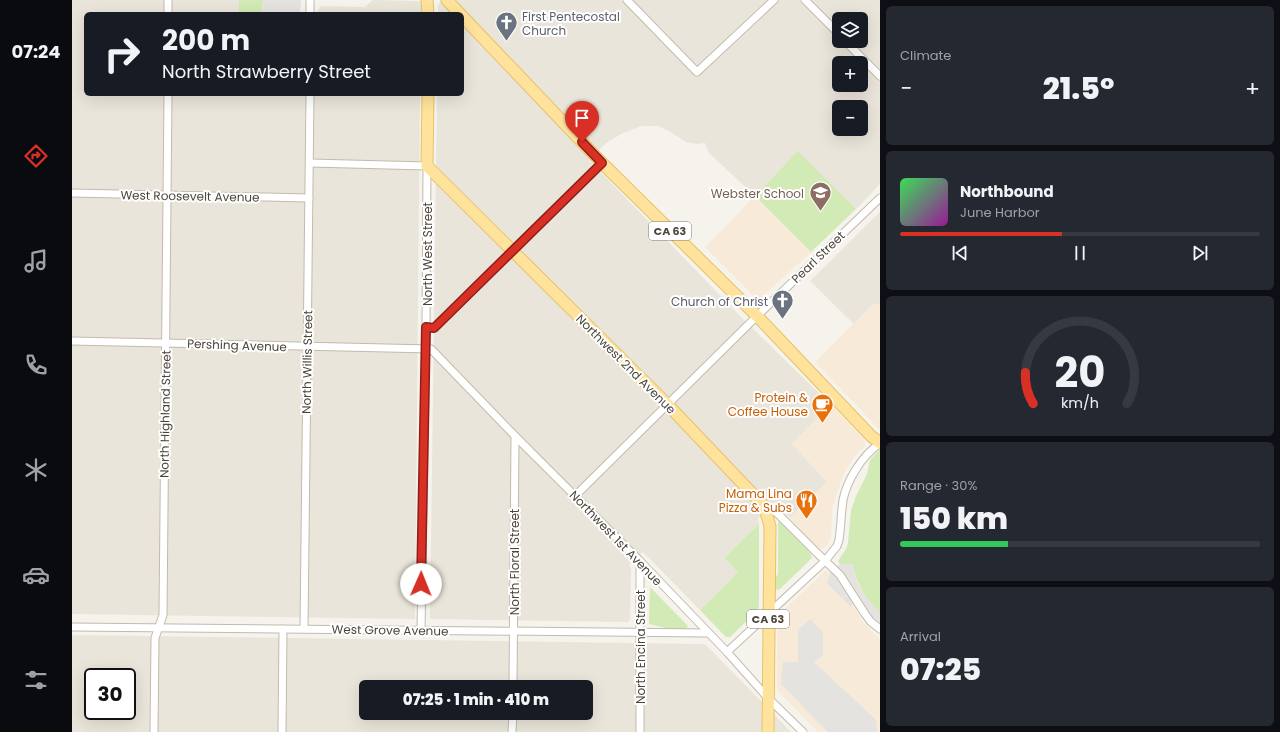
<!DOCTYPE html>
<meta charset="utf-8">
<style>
:root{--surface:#171b24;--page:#242831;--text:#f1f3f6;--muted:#9ea1a6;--line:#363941;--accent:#d93025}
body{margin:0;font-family:Poppins,sans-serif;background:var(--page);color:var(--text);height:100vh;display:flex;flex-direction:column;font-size:15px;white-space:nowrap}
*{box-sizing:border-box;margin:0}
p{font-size:13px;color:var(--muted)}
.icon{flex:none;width:22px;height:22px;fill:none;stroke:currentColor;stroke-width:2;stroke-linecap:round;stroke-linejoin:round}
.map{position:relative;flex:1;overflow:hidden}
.drawer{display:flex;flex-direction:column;gap:6px;padding:6px;background:#0d0f14;width:400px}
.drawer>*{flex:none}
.top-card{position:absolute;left:12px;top:12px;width:380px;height:84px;border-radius:6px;box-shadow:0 4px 16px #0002;background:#171b24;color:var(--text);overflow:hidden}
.fabs{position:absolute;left:760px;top:12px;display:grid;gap:8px}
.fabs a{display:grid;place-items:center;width:36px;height:36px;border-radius:6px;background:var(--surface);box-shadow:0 4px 16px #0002;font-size:20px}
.speed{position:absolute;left:12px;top:668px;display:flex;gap:8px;font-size:20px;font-weight:700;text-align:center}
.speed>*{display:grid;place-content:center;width:52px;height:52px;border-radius:50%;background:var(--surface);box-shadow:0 4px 16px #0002;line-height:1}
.speed .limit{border:2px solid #111;border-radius:6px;background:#fff;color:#111}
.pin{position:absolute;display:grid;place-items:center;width:34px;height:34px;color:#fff;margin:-41px -17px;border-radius:50% 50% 50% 0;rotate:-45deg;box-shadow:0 0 4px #0007}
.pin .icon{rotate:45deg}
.me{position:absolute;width:44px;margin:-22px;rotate:1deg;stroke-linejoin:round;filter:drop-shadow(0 0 3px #0008)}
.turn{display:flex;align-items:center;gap:14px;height:84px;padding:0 12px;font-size:18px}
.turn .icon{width:52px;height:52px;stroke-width:2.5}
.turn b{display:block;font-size:28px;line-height:34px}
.big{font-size:30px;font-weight:800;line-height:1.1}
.drawer .card{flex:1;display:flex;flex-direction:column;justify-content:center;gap:6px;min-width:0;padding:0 14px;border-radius:6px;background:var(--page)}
.drawer .dial{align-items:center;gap:0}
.dial svg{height:104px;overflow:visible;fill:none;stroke:var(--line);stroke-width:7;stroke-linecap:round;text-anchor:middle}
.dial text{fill:var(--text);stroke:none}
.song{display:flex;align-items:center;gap:12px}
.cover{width:48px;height:48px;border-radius:6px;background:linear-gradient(135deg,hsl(130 70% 55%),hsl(300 70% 35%))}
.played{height:4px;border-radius:2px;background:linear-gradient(90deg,var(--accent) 45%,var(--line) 45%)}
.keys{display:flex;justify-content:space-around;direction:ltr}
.heat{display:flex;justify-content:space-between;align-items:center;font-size:22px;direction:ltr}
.charge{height:6px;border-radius:3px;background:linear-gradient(90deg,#34c759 30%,var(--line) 0)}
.trip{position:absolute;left:287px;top:680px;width:234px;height:40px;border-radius:6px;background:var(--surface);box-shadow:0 4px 16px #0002;font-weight:800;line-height:40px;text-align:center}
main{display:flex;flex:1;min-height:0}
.tabs{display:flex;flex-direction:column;width:72px;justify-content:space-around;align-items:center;background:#090b0e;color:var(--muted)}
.tabs .icon{width:28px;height:28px}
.tabs .current{color:var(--accent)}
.tabs b{font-size:18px;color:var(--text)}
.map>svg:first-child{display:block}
.residential{fill:#eae5da;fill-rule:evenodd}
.commercial{fill:#f7ead8}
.green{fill:#d2eab5}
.parking{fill:#e5e3e0}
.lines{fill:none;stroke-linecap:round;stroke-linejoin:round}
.minor-casing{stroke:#c2bbae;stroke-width:9}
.primary-casing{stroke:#e6c16a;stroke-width:13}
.minor{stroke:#fff;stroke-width:7}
.primary{stroke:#ffe39c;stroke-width:11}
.route-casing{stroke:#8d1f18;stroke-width:10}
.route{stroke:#d93025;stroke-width:7}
.labels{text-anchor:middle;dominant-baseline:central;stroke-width:4;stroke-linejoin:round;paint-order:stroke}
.shield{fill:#fff;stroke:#817c74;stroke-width:1}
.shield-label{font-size:11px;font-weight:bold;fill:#4b4439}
.worship-label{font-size:12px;fill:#5b616d;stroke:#fff;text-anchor:start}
.education-label{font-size:12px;fill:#785e54;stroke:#fff;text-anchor:end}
.street-label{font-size:12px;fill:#4b4439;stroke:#fff}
.food-label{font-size:12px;fill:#c56008;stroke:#fff;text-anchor:end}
</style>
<main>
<nav class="tabs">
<b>07:24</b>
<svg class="icon current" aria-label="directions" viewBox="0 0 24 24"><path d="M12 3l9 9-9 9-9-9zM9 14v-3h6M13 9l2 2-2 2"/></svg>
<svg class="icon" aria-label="music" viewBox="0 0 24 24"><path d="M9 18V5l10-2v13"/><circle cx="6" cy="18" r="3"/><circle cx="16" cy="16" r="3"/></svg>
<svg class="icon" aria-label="phone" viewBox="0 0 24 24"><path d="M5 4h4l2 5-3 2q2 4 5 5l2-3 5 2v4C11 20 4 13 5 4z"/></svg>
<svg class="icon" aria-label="climate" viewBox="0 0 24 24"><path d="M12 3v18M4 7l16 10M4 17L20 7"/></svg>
<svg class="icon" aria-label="car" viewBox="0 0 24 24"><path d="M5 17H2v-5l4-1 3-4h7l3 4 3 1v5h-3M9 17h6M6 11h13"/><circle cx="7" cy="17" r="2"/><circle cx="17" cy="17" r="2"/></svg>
<svg class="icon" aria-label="filters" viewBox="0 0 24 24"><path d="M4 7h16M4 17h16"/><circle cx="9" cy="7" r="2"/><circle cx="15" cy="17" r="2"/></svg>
</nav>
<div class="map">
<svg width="808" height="732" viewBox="0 0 808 732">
<rect width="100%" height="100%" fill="#f6f3ec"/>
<g class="residential">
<polygon points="0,0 167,0 167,14 14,14 14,94 348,94 343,619 0,614"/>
<polygon points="301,0 349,1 349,14 243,14 249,6 293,7"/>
<path d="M369,0H808V184L784,209L726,152L683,196L637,153L633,143L625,144L614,142L597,131L586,126H570L551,133L534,143L517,160L670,318L759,405L720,444L755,482L718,518L703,502L686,518L687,524L652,558L666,572L628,610L571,552L557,565L559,569L558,619L556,622L358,619L365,94H390V14H366V6ZM767,19H789V41H767ZM767,63H789V85H767ZM767,107H789V129H767Z"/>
<polygon points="808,212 808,304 800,305 782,324 738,281"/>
<path d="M0,635L633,644L719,732H0ZM21,677H55V711H21ZM294,687H514V713H294Z"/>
</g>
<g class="commercial">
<polygon points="683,196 739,252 689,298 684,298 633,247"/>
<polygon points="808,304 808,430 743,362 800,305"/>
<polygon points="759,405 793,441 793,446 782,457 772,473 760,508 759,538 755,545 750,549 746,549 718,518 755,482 720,444"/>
<polygon points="753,571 755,571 758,573 755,585 779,607 780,602 790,621 802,634 808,639 808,732 746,732 706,691 705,688 705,620 707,615"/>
</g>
<g class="green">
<polygon points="167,0 191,0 190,12 167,12"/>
<polygon points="726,151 784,209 739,252 683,196"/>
<path d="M808,449V613C793,599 785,584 780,564H768L766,561L774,549L776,543L779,510L784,496L795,474L798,460Z"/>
<polygon points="707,521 739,554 740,558 708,589 705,590 703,588 703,579 706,574 706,523"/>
<polygon points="687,524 687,606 685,611 658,637 654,637 628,610 666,572 652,558"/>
<polygon points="578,587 616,626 613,630 601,630 577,624"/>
</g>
<g class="parking">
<polygon points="191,0 229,0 228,14 190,14"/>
<polygon points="768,564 780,564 785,582 791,593 808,613 808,623 795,612 783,596 779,607 755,584 758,573"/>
<polygon points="738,619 751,632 751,655 742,662 804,720 805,732 756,732 709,684 711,662 726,662 726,630"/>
</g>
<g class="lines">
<defs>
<g id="minor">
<polyline points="555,0 625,72 702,0"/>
<polyline points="733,0 767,34"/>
<polyline points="96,14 96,0"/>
<polyline points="238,14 238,0"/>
<polyline points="773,41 808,76"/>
<polyline points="238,163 355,166 354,327 349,630"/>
<polyline points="0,193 237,198"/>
<polyline points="354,327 362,328 530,163"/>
<polyline points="0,341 359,349 443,436 568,561 655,652 696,698 731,732"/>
<polyline points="503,496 685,316 808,198"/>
<polyline points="692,506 705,513 744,552 768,575 793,614 799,622 808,629"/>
<polyline points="0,627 635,633"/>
<polyline points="232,629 238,94"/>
<path d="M655,652L753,561L765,546L767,540C769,527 769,514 771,500C775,480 790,456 807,444"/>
<polyline points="441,687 443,436"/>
<polyline points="82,732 83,638 91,615 96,94"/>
<polyline points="210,732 211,629"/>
<polyline points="440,732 441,713"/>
<polyline points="568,732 568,561"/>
</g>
<g id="primary">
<polyline points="355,0 356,14"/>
<polyline points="375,0 388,14"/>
<polyline points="390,16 530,163 685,316 799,436 808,443"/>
<polyline points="356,94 355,166 596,405 692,506 698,526 696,732"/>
</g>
</defs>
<use href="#minor" class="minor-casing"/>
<use href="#primary" class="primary-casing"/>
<use href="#minor" class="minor"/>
<use href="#primary" class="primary"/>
</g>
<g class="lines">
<defs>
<polyline id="route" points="349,584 354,327 362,328 530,163 510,142"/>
</defs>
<use href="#route" class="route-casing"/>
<use href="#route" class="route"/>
</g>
<defs>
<symbol id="church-pin" viewBox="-11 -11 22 30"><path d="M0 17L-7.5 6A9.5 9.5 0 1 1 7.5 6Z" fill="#6b7280" stroke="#fff"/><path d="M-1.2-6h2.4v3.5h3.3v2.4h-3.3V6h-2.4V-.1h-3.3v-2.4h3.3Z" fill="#fff"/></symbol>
<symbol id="school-pin" viewBox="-11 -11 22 30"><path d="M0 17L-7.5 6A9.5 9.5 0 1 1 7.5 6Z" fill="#8d6e63" stroke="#fff"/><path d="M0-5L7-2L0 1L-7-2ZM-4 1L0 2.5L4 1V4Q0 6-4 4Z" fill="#fff"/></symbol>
<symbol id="cafe-pin" viewBox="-11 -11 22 30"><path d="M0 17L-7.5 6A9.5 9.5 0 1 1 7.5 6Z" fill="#e8710a" stroke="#fff"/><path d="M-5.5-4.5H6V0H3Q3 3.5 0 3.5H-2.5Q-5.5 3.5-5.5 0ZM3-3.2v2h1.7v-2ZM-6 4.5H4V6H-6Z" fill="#fff"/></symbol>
<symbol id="restaurant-pin" viewBox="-11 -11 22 30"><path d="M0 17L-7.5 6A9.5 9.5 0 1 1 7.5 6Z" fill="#e8710a" stroke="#fff"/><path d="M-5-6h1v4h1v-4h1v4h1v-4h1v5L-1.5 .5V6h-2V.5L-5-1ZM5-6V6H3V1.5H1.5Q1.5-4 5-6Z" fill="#fff"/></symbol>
</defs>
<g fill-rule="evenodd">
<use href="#church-pin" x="422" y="10" width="25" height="34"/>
<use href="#school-pin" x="736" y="180" width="25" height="34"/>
<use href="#church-pin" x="698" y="288" width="25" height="34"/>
<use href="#cafe-pin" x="738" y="392" width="25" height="34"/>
<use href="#restaurant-pin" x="722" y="488" width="25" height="34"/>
</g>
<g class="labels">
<g class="shield">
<rect x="577" y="222" width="42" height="18" rx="3"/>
<rect x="675" y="610" width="42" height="18" rx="3"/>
</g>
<g class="shield-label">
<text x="598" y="231">CA 63</text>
<text x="696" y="619">CA 63</text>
</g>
<g class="worship-label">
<text x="450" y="16">First Pentecostal<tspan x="450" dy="14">Church</tspan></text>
<text x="696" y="301" text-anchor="end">Church of Christ</text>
</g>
<g class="education-label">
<text x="732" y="193">Webster School</text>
</g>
<g class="street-label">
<text transform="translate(118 196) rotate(1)">West Roosevelt Avenue</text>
<text transform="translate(355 254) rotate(-90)">North West Street</text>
<text transform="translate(746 257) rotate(-44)">Pearl Street</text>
<text transform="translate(165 345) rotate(2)">Pershing Avenue</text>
<text transform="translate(235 362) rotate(-89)">North Willis Street</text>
<text transform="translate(554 364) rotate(45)">Northwest 2nd Avenue</text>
<text transform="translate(93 414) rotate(-89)">North Highland Street</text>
<text transform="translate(544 538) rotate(46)">Northwest 1st Avenue</text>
<text transform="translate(442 562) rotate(-90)">North Floral Street</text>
<text transform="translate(318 630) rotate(1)">West Grove Avenue</text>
<text transform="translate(568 647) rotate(-90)">North Encina Street</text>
</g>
<g class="food-label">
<text x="736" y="397">Protein &amp;<tspan x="736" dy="14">Coffee House</tspan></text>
<text x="720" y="493">Mama Lina<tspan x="720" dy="14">Pizza &amp; Subs</tspan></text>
</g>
</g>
</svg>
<div class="fabs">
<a><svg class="icon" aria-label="layers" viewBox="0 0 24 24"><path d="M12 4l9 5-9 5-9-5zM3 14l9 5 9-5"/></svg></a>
<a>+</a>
<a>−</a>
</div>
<div class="speed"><div class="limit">30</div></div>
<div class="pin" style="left:510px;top:142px;background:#d93025"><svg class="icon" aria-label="arrive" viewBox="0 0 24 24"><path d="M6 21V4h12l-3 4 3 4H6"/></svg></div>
<svg class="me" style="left:349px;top:584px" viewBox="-20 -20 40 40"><circle r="19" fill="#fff"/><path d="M0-13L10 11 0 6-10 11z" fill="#d93025"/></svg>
<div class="trip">07:25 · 1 min · 410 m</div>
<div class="top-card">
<div class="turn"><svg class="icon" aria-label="right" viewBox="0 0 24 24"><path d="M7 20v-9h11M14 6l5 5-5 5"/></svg><div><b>200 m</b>North Strawberry Street</div></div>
</div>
</div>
<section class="drawer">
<div class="card"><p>Climate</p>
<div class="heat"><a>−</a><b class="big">21.5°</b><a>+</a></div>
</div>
<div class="card">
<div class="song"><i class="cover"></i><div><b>Northbound</b><p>June Harbor</p></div></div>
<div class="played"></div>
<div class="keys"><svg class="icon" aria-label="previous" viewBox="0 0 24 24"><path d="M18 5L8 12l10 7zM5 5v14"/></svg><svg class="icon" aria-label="pause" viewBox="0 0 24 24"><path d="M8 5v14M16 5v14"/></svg><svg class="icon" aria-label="next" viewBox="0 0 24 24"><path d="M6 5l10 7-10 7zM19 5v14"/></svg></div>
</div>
<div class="card dial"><svg viewBox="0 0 100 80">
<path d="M14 69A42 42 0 1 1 86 69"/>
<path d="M14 69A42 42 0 0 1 8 45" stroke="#d93025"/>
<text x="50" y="56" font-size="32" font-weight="700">20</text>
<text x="50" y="72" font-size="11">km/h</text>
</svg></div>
<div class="card"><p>Range · 30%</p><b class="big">150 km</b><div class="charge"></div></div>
<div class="card"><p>Arrival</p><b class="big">07:25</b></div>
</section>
</main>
